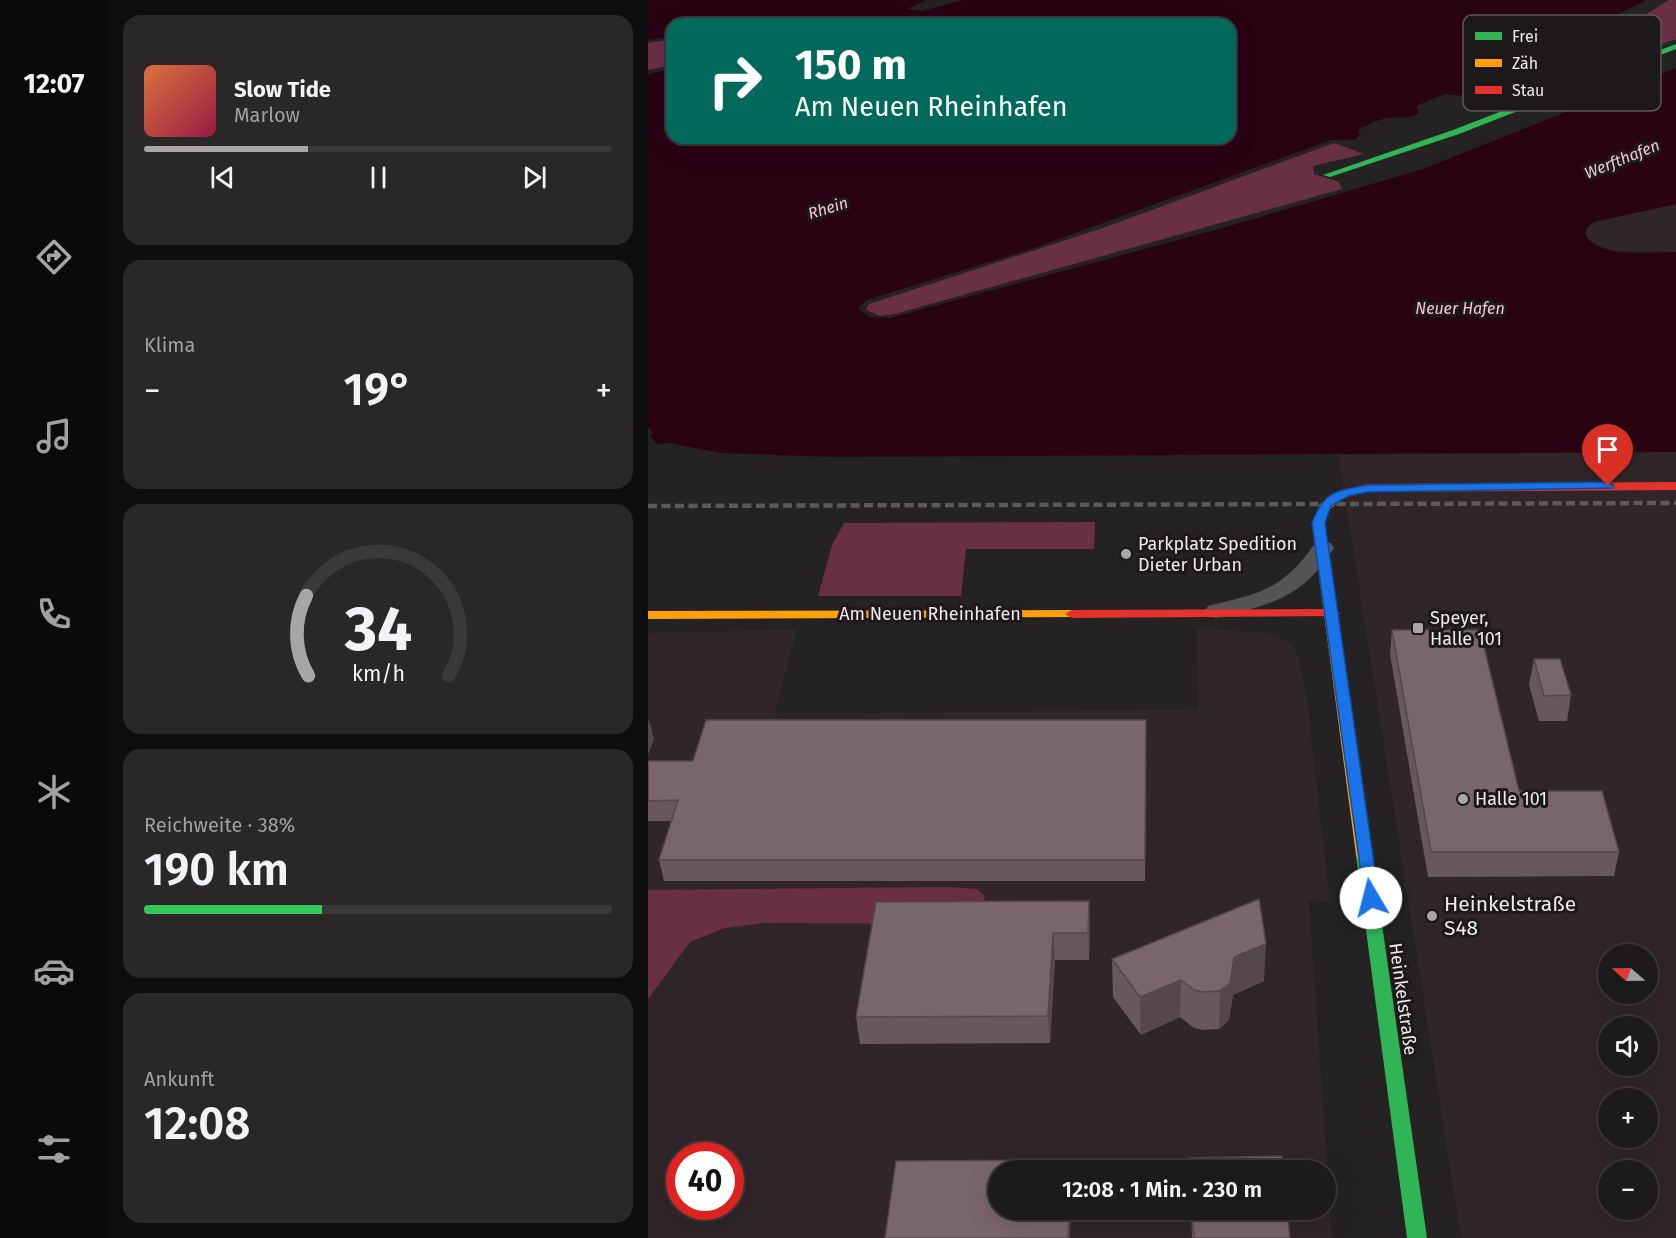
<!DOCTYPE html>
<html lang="de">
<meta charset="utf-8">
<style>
:root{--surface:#1c1a1a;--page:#292727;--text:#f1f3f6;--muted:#a0a1a2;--line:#3a3839;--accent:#a8a5a6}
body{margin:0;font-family:"Fira Sans",sans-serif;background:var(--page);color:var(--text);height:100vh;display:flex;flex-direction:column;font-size:22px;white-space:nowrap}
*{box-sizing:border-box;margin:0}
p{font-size:20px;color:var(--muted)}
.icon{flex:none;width:33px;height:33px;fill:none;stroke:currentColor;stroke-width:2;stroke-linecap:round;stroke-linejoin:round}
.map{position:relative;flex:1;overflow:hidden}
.sheet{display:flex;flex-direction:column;gap:15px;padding:15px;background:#0f0e0e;width:540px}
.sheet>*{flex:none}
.guide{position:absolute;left:18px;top:18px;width:570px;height:126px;border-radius:18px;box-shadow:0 6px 24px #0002,0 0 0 2px var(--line);background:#00695c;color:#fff;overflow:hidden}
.needle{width:39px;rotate:290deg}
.controls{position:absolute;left:950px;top:944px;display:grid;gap:12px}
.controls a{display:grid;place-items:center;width:60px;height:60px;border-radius:50%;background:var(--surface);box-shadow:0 6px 24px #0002,0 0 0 2px var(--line);font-size:30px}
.speed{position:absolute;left:18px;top:1142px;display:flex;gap:12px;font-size:30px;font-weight:700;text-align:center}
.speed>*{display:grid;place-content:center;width:78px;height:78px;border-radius:50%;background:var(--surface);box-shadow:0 6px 24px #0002,0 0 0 2px var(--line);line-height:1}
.speed .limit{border:9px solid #d22;background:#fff;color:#111}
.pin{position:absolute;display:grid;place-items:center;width:51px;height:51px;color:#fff;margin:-62px -26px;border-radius:50% 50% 50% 0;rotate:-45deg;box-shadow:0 0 6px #0007}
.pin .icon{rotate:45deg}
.me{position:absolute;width:66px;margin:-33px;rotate:352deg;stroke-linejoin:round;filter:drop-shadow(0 0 4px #0008)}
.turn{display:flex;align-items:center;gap:21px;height:126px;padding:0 30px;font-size:27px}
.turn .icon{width:78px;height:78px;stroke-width:2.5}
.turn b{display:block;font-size:42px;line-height:51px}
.big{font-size:45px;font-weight:600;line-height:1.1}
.sheet .card{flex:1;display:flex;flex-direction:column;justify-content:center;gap:9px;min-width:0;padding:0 21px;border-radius:18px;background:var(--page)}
.sheet .dial{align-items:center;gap:0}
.dial svg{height:156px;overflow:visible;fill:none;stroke:var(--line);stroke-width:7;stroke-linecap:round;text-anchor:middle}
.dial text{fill:var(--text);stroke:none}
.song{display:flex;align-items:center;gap:18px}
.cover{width:72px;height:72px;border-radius:9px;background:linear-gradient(135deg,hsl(20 70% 55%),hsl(340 70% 35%))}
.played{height:6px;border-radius:3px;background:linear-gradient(90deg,var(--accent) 35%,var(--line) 35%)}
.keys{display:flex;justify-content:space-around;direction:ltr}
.heat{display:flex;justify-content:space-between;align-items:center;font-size:33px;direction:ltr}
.charge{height:9px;border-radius:4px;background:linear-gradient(90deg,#34c759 38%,var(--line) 0)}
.trip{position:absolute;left:340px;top:1160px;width:348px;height:60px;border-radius:30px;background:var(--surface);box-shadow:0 6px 24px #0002,0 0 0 2px var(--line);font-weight:600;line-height:60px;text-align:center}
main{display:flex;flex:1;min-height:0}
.tab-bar{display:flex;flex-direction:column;width:108px;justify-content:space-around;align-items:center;background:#0b0a0a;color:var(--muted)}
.tab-bar .icon{width:42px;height:42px}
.tab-bar .on{color:var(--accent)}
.tab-bar b{font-size:27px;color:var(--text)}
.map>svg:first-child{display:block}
.built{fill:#302529;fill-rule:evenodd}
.green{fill:#692f44}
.water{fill:#2a0313}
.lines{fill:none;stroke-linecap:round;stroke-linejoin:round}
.street{fill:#555454;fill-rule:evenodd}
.fast{fill:#30b455;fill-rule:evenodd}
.slow{fill:#ff9f0a;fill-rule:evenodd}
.jam{fill:#e5322d;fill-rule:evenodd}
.rail{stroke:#5b595a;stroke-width:4.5;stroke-dasharray:9 4.5;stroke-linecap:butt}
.wall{fill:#68575d}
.shaded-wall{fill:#55474c}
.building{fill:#79656c;stroke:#55474c;stroke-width:1.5}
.route{fill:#1a73e8;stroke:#114b97;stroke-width:1.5}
.poi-dot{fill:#a8a5a6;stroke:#1d1819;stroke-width:2}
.labels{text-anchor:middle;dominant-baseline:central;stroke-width:6;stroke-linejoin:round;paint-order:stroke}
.far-water-label{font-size:16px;font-style:italic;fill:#f8c4d3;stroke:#1d1819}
.poi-label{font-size:18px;fill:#eeebec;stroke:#1d1819;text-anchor:start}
.street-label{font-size:18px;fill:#eeebec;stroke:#1d1819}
.near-poi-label{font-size:21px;fill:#eeebec;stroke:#1d1819;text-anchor:start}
.key{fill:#1d1819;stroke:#5c5758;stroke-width:1.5}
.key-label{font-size:16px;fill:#eeebec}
</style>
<main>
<nav class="tab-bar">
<b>12:07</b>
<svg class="icon on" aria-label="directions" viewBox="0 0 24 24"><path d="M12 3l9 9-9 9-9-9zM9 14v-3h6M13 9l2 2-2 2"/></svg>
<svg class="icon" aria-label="music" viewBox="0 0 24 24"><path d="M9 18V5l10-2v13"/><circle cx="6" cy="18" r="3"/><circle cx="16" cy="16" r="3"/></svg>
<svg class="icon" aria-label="phone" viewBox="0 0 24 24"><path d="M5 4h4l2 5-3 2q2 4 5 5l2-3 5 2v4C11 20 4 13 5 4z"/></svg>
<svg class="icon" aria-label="climate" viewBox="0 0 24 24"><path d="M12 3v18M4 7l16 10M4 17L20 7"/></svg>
<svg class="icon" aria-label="car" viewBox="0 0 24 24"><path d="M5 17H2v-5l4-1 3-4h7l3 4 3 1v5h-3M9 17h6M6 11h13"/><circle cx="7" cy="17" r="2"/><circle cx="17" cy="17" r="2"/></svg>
<svg class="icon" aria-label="filters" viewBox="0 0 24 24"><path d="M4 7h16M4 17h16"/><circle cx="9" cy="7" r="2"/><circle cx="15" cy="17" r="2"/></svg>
</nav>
<section class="sheet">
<div class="card">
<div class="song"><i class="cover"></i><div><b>Slow Tide</b><p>Marlow</p></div></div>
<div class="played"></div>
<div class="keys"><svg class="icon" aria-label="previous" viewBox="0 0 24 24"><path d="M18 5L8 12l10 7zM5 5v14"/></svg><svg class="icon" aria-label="pause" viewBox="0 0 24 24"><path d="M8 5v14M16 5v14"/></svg><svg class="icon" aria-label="next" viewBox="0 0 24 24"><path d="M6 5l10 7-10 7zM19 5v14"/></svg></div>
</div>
<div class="card"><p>Klima</p>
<div class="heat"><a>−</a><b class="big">19°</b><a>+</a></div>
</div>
<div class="card dial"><svg viewBox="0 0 100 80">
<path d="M14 69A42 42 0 1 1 86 69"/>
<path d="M14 69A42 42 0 0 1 13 28" stroke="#a8a5a6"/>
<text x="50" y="56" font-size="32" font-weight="700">34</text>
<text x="50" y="72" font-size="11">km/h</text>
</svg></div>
<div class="card"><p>Reichweite · 38%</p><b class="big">190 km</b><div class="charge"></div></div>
<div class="card"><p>Ankunft</p><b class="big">12:08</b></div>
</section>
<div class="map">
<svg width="1028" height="1238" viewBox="0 0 1028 1238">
<rect width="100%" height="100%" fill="#252223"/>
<g class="built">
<polygon points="1028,204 1028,252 964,251 939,239 939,228 946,222"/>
<path d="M690,452H1028V1238H813ZM960,954H999V993H960ZM960,1026H999V1065H960ZM960,1098H999V1137H960ZM960,1170H999V1209H960Z"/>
<path d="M549,628L623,633L645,645L652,663L660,707L682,902L661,901L684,1238H0V633L149,629L127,714L550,709ZM32,1155H82V1206H32ZM351,1170H678V1209H351Z"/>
</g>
<g class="green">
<polygon points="1021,0 1028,0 1028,39 979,56 945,47"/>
<polygon points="24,39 24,65 0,70 0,43"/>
<polygon points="686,143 716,154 665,166 666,174 691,182 694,189 247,314 232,316 218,310 221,304 455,228"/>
<polygon points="447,522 446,549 318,549 313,596 170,596 184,545 196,523"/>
<polygon points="299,887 329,889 337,897 330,917 305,924 116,923 77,928 42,942 0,999 0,890"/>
</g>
<path class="water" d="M0,0H278L259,9L274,11L315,0H999L823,84L828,91L816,96L797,94L768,106L771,113C758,121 751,116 738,118C729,120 719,126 710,130L712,135L707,140H683L386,248L219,300L210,308L221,317L242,318L585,225L775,169L1028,68V204L946,222L939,228L937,233C945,259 1007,252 1028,252V452L186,457L73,453L22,443L9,444L2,436L5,433L0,427V74L24,69V138H582V24H24V37L0,40Z"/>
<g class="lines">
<path class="street" d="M675,542L683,543L686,548C655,598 622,605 568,618L560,616L557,611L560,606C612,593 635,590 667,543Z"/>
<g class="fast">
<polygon points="1028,44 1028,49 811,134 682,177 675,175 805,130"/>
<polygon points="716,849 722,851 724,855 779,1238 759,1238 708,855 710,851"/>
</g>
<g class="slow">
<polygon points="694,490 700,494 682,509 676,523 724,855 722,859 710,859 708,855 664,523 672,504"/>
<polygon points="424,610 431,614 429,617 0,619 0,611"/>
</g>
<g class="jam">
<polygon points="1028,482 1028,490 720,492 694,498 688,494 690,491 720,484"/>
<polygon points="685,609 692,613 690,616 424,618 417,614 424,610"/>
</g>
<polyline class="rail" points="0,506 1028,503"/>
</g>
<g class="wall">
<polygon points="744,630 871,791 971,852 966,876 780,877 742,654"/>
<polygon points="886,659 923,695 919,721 891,721 881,685"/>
<polygon points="498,720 497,881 16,881 11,860 23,821 0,821 0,761 45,761"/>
<polygon points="441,901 442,928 441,960 407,960 402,1043 212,1044 208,1017"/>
<polygon points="464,959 616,981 585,995 581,1020 571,1029 555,1030 546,1028 532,1017 493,1035 465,997"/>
<polygon points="543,1209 639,1209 642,1238 544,1238"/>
</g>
<g class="shaded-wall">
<polygon points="1,719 6,739 0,755 0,722"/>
<polygon points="441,901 442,928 441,960 440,933"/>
<polygon points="405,933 407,960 402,1043 400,1016"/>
<polygon points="618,944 616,981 585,995 581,1020 571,1029 572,991 586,957"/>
<polygon points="533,980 532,1017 493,1035 492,997"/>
<polygon points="422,1209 423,1209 422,1238 420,1238"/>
</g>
<g class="building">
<polygon points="744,630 832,630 871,791 954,791 971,852 783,852"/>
<polygon points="886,659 912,659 923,695 896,696"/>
<polygon points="58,720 498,720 497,860 11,860 30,800 0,801 0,761 45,761"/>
<polygon points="611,899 618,944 586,957 582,983 572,991 556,992 546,990 533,980 492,997 464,959"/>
<polygon points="441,901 440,933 405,933 400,1016 208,1017 228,902"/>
<polygon points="634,1156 635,1170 542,1170 542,1158"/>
<polygon points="424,1160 423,1170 351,1170 351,1209 422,1209 420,1238 237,1238 248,1161"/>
<polygon points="544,1209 639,1209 642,1238 546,1238"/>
</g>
<path class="route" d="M960,482L966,486L965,488L720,492L700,496L683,506L677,523L731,898L723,904L717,902L664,523C676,490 689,491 720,485Z"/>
<g class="poi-dot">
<circle cx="478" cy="554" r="6"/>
<rect x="764" y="622" width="12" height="12" rx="3"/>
<circle cx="815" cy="799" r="6"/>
<circle cx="784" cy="916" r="6"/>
</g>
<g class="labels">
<g class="far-water-label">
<text transform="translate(974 159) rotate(-22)">Werfthafen</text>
<text transform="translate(180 208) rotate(-17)">Rhein</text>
<text x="812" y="308">Neuer Hafen</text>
</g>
<g class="poi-label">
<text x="490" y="544">Parkplatz Spedition<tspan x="490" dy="21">Dieter Urban</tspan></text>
<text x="782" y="618">Speyer,<tspan x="782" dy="21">Halle 101</tspan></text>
<text x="827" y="799">Halle 101</text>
</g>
<g class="street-label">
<text x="282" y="614">Am Neuen Rheinhafen</text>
<text transform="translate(755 999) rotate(82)">Heinkelstraße</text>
</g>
<g class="near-poi-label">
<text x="796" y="904">Heinkelstraße<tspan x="796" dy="24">S48</tspan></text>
</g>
</g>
<rect x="815" y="15" width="198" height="96" rx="9" class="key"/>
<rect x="827" y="32" width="27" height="8" fill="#30b455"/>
<rect x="827" y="59" width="27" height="8" fill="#ff9f0a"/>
<rect x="827" y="86" width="27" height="8" fill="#e5322d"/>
<g class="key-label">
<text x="864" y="42">Frei</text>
<text x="864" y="69">Zäh</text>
<text x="864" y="96">Stau</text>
</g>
</svg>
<div class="controls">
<a><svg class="needle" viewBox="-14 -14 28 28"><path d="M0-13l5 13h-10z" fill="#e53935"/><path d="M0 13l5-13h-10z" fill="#a0a1a2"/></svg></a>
<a><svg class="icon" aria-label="sound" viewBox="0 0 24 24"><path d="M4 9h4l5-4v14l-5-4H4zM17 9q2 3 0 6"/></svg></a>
<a>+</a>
<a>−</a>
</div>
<div class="speed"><div class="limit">40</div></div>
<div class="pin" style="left:960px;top:486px;background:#d93025"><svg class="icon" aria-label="arrive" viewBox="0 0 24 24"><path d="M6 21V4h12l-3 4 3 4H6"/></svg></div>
<svg class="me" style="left:723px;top:898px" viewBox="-20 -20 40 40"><circle r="19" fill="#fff"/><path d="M0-13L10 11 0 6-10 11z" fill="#1a73e8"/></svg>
<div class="trip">12:08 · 1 Min. · 230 m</div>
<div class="guide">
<div class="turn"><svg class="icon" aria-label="right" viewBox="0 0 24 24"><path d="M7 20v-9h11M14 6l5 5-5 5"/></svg><div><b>150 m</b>Am Neuen Rheinhafen</div></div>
</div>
</div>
</main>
